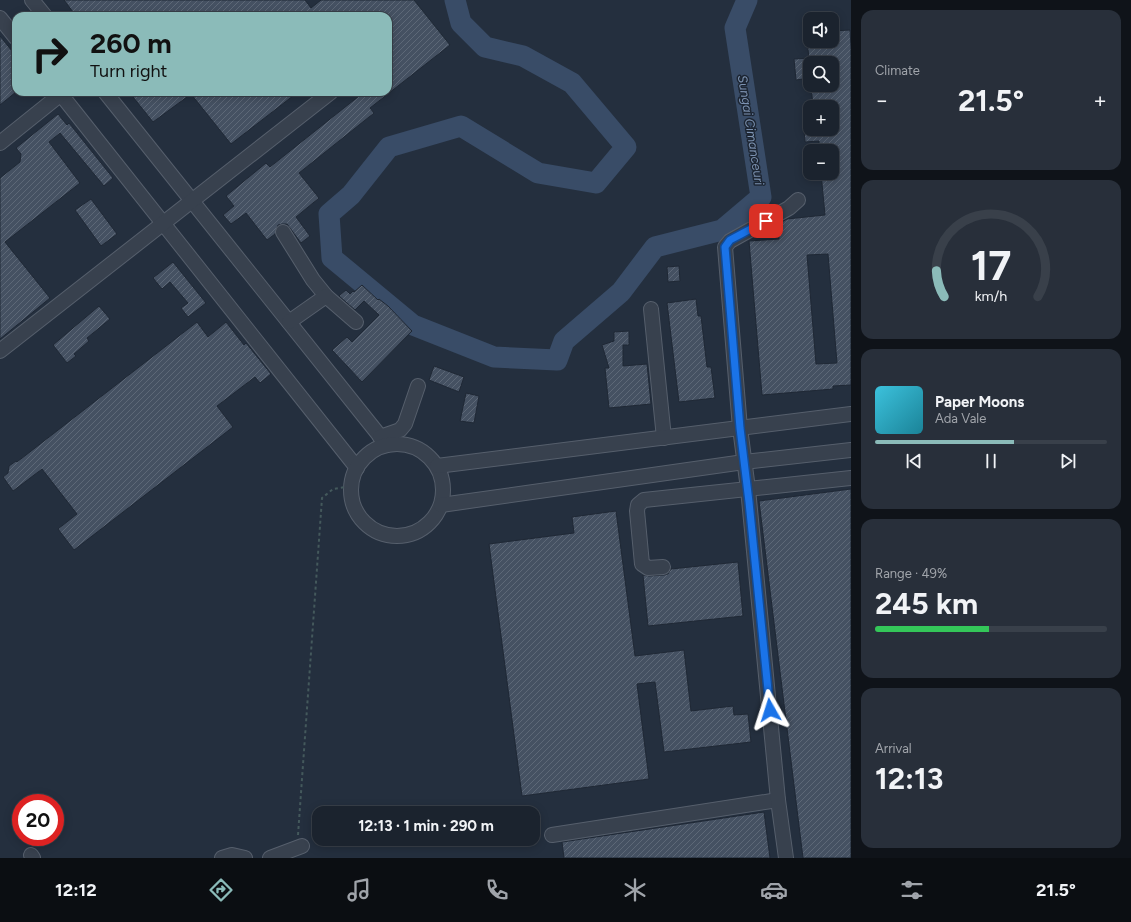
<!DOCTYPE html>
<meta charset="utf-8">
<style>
:root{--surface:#1b232e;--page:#282f3a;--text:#f1f3f6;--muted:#a0a4aa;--line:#39404a;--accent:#8bbbb9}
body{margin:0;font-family:Figtree,sans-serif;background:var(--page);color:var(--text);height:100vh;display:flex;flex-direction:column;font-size:15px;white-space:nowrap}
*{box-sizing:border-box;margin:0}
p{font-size:13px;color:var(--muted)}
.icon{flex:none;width:22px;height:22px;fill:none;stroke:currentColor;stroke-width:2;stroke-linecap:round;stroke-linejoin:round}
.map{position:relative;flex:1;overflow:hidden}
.details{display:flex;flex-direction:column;gap:10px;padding:10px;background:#0f1319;width:280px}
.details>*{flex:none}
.guide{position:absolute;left:12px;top:12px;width:380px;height:84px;border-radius:12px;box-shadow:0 2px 10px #0003,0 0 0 1px var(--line);background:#8bbbb9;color:#111;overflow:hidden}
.buttons{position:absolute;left:803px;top:12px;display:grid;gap:8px}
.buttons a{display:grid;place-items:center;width:36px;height:36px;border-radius:8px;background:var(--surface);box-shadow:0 2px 10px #0003,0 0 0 1px var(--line);font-size:20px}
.speed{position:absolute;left:12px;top:794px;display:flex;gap:8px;font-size:20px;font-weight:700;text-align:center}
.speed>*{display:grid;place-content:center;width:52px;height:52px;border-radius:50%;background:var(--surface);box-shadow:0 2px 10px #0003,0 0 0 1px var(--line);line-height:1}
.speed .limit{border:6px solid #d22;background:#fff;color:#111}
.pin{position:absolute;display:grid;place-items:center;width:34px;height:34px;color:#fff;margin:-17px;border-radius:8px;box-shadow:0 2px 6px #0006}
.me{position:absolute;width:44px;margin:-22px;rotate:354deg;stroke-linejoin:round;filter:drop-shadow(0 0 3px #0008)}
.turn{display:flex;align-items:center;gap:14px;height:84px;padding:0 12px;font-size:18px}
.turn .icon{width:52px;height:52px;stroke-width:2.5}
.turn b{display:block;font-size:28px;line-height:34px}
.big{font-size:30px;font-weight:700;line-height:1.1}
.details .tile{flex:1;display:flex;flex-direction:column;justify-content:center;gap:6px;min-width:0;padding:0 14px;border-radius:12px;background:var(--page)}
.details .dial{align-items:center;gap:0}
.dial svg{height:104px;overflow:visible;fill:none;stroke:var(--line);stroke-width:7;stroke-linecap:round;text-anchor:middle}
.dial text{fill:var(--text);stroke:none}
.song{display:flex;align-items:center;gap:12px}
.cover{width:48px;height:48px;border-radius:6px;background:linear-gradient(135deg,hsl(190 70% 55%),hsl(190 70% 35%))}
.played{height:4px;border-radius:2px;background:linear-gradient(90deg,var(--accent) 60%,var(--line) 60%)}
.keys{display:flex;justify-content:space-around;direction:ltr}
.heat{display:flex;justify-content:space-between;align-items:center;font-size:22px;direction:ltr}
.charge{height:6px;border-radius:3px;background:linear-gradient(90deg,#34c759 49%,var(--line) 0)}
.trip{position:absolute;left:312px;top:806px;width:228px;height:40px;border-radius:12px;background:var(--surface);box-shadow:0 2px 10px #0003,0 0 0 1px var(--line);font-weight:700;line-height:40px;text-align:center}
.tabs{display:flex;height:64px;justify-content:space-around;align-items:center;background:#0b0e12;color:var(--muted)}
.tabs .icon{width:28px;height:28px}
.tabs .current{color:var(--accent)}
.tabs b{font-size:18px;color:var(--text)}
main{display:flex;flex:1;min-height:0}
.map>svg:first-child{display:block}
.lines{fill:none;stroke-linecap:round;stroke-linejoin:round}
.river{stroke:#394c67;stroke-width:21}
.building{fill:url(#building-hatch);stroke:#1f2835;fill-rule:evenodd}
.minor-casing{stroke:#565f6c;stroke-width:16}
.path{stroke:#44595c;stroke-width:2;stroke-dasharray:3 3;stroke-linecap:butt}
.minor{stroke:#38414e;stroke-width:14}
.route-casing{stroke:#114b97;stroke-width:10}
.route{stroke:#1a73e8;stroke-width:7}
.labels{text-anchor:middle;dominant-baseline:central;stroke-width:3;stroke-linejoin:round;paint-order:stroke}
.water-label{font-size:13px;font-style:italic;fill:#7c92b1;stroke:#1d2633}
</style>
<main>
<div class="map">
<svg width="851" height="858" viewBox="0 0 851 858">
<defs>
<pattern id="building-hatch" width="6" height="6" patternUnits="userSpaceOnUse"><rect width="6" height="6" fill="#455162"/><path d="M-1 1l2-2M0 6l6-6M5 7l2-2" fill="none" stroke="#5d6877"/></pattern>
</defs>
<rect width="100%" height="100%" fill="#242f3e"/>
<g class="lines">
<polyline class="river" points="455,0 461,23 485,47 523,56 572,83 626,147 596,183 538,173 461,126 389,147 351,195 329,214 332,258 413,325 494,357 557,360 564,341 621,292 655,247 722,230 761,197 735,28 747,0"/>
</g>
<g class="building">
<polygon points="64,0 305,0 311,8 321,0 414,0 450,45 370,108 374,113 299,173 319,198 296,217 310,236 301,243 287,224 282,224 278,225 275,234 267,240 246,213 231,224 223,215 234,206 226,196 266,163 270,167 364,92 388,92 388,16 76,16"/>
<path d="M850,30L851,47V385L833,386V389L762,395L749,241L779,239L778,224L787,219L825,215L821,173H832V151H819V141L805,142L804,129H832V107H813L811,85H832V63H810V78L796,80L794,59L809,58L807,41H832V31ZM828,254L837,363L816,364L807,255Z"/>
<polygon points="0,36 16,56 16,92 0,105"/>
<polygon points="129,92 298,92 231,144 191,94 153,122"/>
<polygon points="58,114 67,125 69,123 113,178 104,186 60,133 49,142 80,183 5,242 50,298 0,339 0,178 20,162 21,154 16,148"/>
<polygon points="91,199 117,234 101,246 75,210"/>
<polygon points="173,262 206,303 188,317 181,308 188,303 170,282 162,289 153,278"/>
<polygon points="679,266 680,281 668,282 667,267"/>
<polygon points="362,285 378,300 379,299 388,306 412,331 362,382 332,350 347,337 352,342 379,315 364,301 355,310 339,296 346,290 350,294 353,291 354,292"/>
<polygon points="696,299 698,316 701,316 707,367 711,367 715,398 679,402 667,303"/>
<polygon points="99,306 110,319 87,338 89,341 74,354 76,356 67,363 53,345"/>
<polygon points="197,322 208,337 226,322 244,345 246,343 271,374 260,383 255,377 217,406 233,427 74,550 58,529 77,514 42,469 13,491 3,477 8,473 9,466 16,461 17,462"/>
<polygon points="629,331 629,345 623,345 623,366 647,364 651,404 609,408 605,368 609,368 602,345 614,341 614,332"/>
<polygon points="434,366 464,377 459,392 429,380"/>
<polygon points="466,393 479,396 474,423 460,421"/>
<polygon points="851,489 851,858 803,858 759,501"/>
<polygon points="616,511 635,656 684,650 691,711 733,706 734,715 748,714 751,742 664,752 655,682 637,684 649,779 522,796 489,544 574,533 572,517"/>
<polygon points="738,562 743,616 648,626 643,575 649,576 664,575 668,574 671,569"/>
<polygon points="764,812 770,858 564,858 562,842"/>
</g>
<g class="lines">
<defs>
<g id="minor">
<polyline points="32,0 45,16"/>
<polyline points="0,18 16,38"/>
<polyline points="59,92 357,468"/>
<polyline points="105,92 387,445"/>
<polyline points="0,143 61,94"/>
<polyline points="283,232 313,280 326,296 356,322"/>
<polyline points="651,309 664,438"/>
<polyline points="289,322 326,296"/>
<polyline points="0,351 331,92"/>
<polyline points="380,437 400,430 405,424 418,386"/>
<circle cx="397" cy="490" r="46"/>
<polyline points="437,466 851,414"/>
<polyline points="441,505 744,462 851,450"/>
<polyline points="663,567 648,568 642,564 637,511 638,505 644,500 851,478"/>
<polyline points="552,835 778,800"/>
<polyline points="31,855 33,858"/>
<polyline points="222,858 232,855 245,858"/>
<polyline points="270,858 302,846"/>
<polyline points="786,858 778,800 748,489 740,428 725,247 730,241 789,208 798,200"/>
</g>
</defs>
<use href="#minor" class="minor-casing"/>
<polyline class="path" points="298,835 322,498 333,489 351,486"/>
<use href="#minor" class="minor"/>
</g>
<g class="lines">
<defs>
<polyline id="route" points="766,221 730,240 725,247 740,428 749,502 770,710"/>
</defs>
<use href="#route" class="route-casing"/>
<use href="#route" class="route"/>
</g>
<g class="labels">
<g class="water-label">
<text transform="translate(751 130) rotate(81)">Sungai Cimanceuri</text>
</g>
</g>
</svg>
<div class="buttons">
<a><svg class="icon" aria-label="sound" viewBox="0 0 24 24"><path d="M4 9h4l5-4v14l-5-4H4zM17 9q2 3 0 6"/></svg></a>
<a><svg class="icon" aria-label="search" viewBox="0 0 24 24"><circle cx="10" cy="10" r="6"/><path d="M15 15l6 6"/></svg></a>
<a>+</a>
<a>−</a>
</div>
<div class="speed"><div class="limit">20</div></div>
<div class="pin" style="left:766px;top:221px;background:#d93025"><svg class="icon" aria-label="arrive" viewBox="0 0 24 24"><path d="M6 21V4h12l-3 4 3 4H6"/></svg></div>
<svg class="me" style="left:770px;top:710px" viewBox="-20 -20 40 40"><path d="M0-17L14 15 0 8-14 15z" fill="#1a73e8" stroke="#fff" stroke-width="4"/></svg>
<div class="trip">12:13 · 1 min · 290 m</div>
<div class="guide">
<div class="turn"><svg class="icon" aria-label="right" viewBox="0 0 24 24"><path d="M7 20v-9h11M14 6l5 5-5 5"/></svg><div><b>260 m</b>Turn right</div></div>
</div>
</div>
<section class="details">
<div class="tile"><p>Climate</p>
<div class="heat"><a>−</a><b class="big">21.5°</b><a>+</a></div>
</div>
<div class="tile dial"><svg viewBox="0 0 100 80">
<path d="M14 69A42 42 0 1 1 86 69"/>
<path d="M14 69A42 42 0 0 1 8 49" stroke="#8bbbb9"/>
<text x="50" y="56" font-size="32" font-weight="700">17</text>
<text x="50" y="72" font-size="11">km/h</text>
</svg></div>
<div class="tile">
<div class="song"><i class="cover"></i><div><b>Paper Moons</b><p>Ada Vale</p></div></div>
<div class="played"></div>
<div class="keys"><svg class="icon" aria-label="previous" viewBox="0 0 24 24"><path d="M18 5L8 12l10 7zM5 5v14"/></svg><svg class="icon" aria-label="pause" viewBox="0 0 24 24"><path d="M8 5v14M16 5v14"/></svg><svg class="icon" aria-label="next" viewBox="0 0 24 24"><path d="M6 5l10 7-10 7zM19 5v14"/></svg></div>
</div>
<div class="tile"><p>Range · 49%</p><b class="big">245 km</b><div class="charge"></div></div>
<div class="tile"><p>Arrival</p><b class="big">12:13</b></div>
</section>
</main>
<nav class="tabs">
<b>12:12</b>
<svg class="icon current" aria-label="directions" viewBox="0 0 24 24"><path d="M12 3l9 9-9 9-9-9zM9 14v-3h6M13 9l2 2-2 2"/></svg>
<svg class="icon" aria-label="music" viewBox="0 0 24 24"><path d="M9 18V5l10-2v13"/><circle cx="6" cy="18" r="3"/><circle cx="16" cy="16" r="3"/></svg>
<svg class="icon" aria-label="phone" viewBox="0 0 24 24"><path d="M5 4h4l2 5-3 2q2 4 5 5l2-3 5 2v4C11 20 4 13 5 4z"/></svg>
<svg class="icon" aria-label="climate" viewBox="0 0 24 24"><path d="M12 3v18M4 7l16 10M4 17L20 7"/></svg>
<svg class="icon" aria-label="car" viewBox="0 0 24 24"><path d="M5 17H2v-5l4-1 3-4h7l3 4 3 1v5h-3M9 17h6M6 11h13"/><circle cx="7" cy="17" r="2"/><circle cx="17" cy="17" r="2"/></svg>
<svg class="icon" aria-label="filters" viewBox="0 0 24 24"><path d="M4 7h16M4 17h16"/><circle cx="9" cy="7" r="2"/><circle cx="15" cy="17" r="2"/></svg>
<b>21.5°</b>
</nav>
